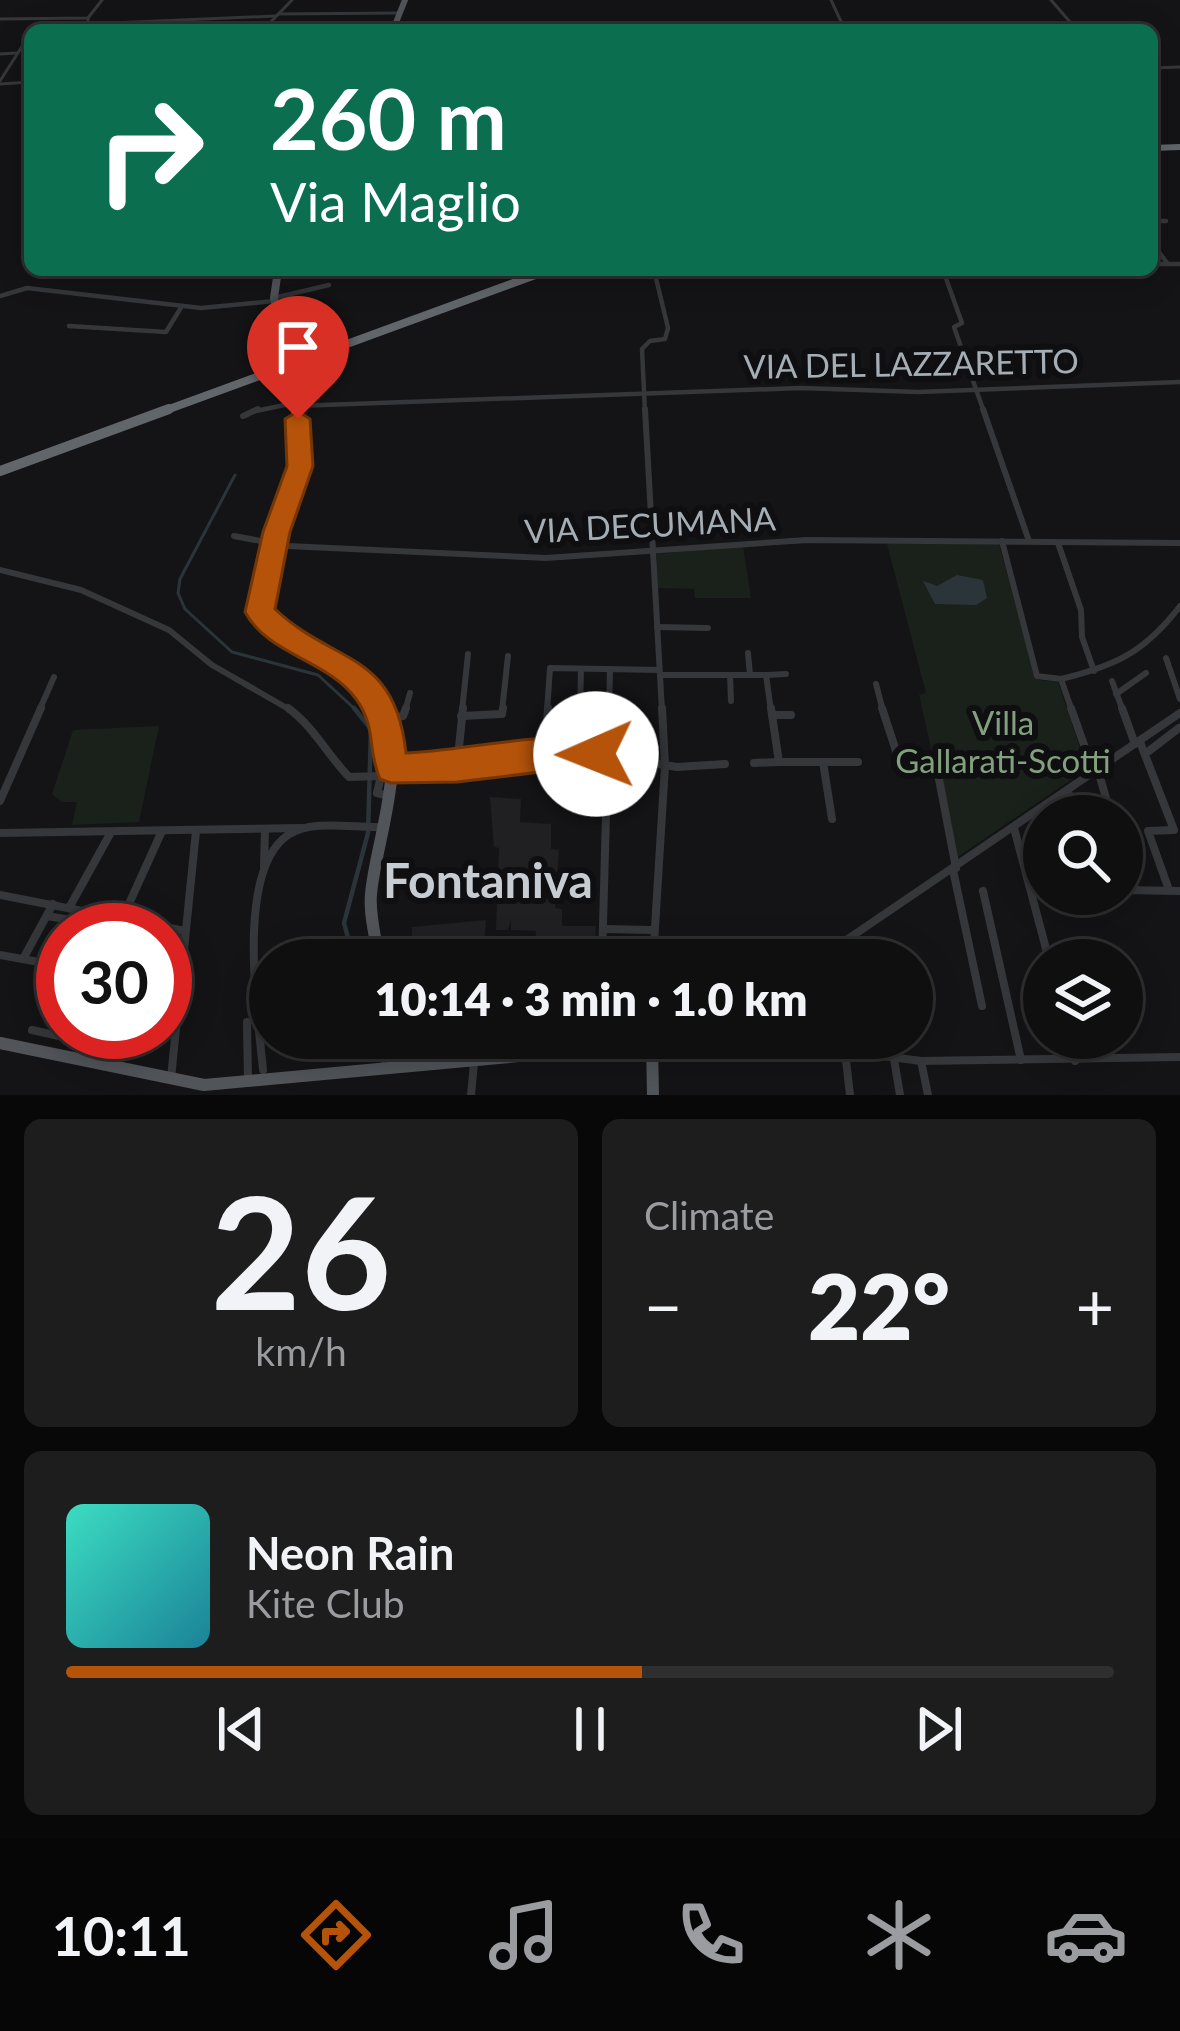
<!DOCTYPE html>
<meta charset="utf-8">
<style>
:root{--surface:#0f0f10;--page:#1d1d1e;--text:#f1f3f6;--muted:#9b9c9f;--line:#2f2f30;--accent:#b45309}
body{margin:0;font-family:Lato,sans-serif;background:var(--page);color:var(--text);height:100vh;display:flex;flex-direction:column;font-size:45px;white-space:nowrap}
*{box-sizing:border-box;margin:0}
p{font-size:39px;color:var(--muted)}
.icon{flex:none;width:66px;height:66px;fill:none;stroke:currentColor;stroke-width:2;stroke-linecap:round;stroke-linejoin:round}
.map{position:relative;height:1095px;overflow:hidden}
.panel{display:flex;flex-direction:column;gap:24px;padding:24px;background:#080809;flex:1}
.panel>*{flex:none}
.hud{position:absolute;left:24px;top:24px;width:1134px;height:252px;border-radius:18px;box-shadow:0 6px 30px #0003,0 0 0 3px var(--line);background:#0b6e4f;color:#fff;overflow:hidden}
.buttons{position:absolute;left:1023px;top:795px;display:grid;gap:24px}
.buttons a{display:grid;place-items:center;width:120px;height:120px;border-radius:50%;background:var(--surface);box-shadow:0 6px 30px #0003,0 0 0 3px var(--line);font-size:60px}
.speed{position:absolute;left:36px;top:903px;display:flex;gap:24px;font-size:60px;font-weight:700;text-align:center}
.speed>*{display:grid;place-content:center;width:156px;height:156px;border-radius:50%;background:var(--surface);box-shadow:0 6px 30px #0003,0 0 0 3px var(--line);line-height:1}
.speed .limit{border:18px solid #d22;background:#fff;color:#111}
.pin{position:absolute;display:grid;place-items:center;width:102px;height:102px;color:#fff;margin:-123px -51px;border-radius:50% 50% 50% 0;rotate:-45deg;box-shadow:0 0 12px #0007}
.pin .icon{rotate:45deg}
.me{position:absolute;width:132px;margin:-66px;rotate:269deg;stroke-linejoin:round;filter:drop-shadow(0 0 9px #0008)}
.turn{display:flex;align-items:center;gap:42px;height:252px;padding:0 48px;font-size:54px}
.turn .icon{width:156px;height:156px;stroke-width:2.5}
.turn b{display:block;font-size:84px;line-height:102px}
.big{font-size:90px;font-weight:800;line-height:1.1}
.panel .widget{flex:1;display:flex;flex-direction:column;justify-content:center;gap:18px;min-width:0;padding:0 42px;border-radius:18px;background:var(--page)}
.panel .dial{align-items:center;gap:0}
.dial b{font-size:156px;line-height:1}
.song{display:flex;align-items:center;gap:36px}
.cover{width:144px;height:144px;border-radius:18px;background:linear-gradient(135deg,hsl(170 70% 55%),hsl(190 70% 35%))}
.played{height:12px;border-radius:6px;background:linear-gradient(90deg,var(--accent) 55%,var(--line) 55%)}
.keys{display:flex;justify-content:space-around;direction:ltr}
.heat{display:flex;justify-content:space-between;align-items:center;font-size:66px;direction:ltr}
.panel .tiles{flex:1;display:grid;gap:24px;grid-template-columns:1fr 1fr}
.widget:last-child{grid-column:span 2}
.trip{position:absolute;left:249px;top:939px;width:684px;height:120px;border-radius:60px;background:var(--surface);box-shadow:0 6px 30px #0003,0 0 0 3px var(--line);font-weight:800;line-height:120px;text-align:center}
.menu{display:flex;height:192px;justify-content:space-around;align-items:center;background:#060606;color:var(--muted)}
.menu .icon{width:84px;height:84px}
.menu .selected{color:var(--accent)}
.menu b{font-size:54px;color:var(--text)}
.map>svg:first-child{display:block}
.built{fill:#202023}
.green{fill:#1a201a}
.water{fill:#2b3539}
.lines{fill:none;stroke-linecap:round;stroke-linejoin:round}
.stream-far1{stroke:#2b3539;stroke-width:3}
.stream{stroke:#2b3539;stroke-width:4.5}
.minor-far3{stroke:#35373a;stroke-width:3}
.minor-far2{stroke:#35373a;stroke-width:4.5}
.minor-far1{stroke:#35373a;stroke-width:6}
.minor{stroke:#35373a;stroke-width:8}
.major-far3{stroke:#515459;stroke-width:6}
.major-far2{stroke:#515459;stroke-width:8}
.major-far1{stroke:#515459;stroke-width:9}
.major{stroke:#515459;stroke-width:12}
.highway-far2{stroke:#61666b;stroke-width:6}
.highway-far1{stroke:#61666b;stroke-width:8}
.highway{stroke:#61666b;stroke-width:10}
.major-bridge{stroke:#515459;stroke-width:8}
.route{fill:#b45309;stroke:#753606;stroke-width:3}
.labels{text-anchor:middle;dominant-baseline:central;stroke-width:12;stroke-linejoin:round;paint-order:stroke}
.street-label{font-size:33px;fill:#a6aeb5;stroke:#0f0f11}
.park-label{font-size:33px;fill:#82a07e;stroke:#0f0f11}
.near-quarter-label{font-size:48px;font-weight:bold;fill:#c7ccd2;stroke:#0f0f11}
</style>
<div class="map">
<svg width="1180" height="1095" viewBox="0 0 1180 1095">
<rect width="100%" height="100%" fill="#141416"/>
<g class="built">
<polygon points="490,797 521,799 520,822 551,824 551,849 559,850 555,908 562,909 562,926 596,926 595,960 534,955 536,931 511,930 511,920 508,930 496,930 499,848 494,847"/>
<polygon points="486,920 483,960 411,960 412,927"/>
</g>
<g class="green">
<polygon points="887,544 999,544 1034,671 1039,680 1058,682 1087,769 956,858 919,695 926,693"/>
<polygon points="743,546 751,598 695,598 694,589 656,588 657,554"/>
<polygon points="159,726 139,822 72,825 77,802 61,802 52,794 73,730"/>
</g>
<polygon class="water" points="957,575 983,580 987,598 976,605 935,604 923,581 937,586"/>
<g class="lines">
<polyline class="stream-far1" points="235,475 180,579 178,593 185,609 232,652 318,675 357,711"/>
<g class="stream">
<polyline points="354,960 344,923 368,833 371,729 354,708"/>
<polyline points="382,1052 383,1061"/>
</g>
<g class="minor-far3">
<polyline points="831,0 845,30"/>
<polyline points="1051,0 1077,30"/>
<polyline points="278,14 399,13"/>
<polyline points="88,18 88,24 276,16"/>
<polyline points="0,19 88,18 102,0"/>
<polyline points="263,30 292,0"/>
<polyline points="0,54 17,53"/>
<polyline points="1152,68 1180,67"/>
<polyline points="0,81 30,34"/>
<polyline points="0,84 30,82"/>
</g>
<g class="minor-far2">
<polyline points="1152,221 1166,221"/>
<polyline points="1152,243 1168,264"/>
<polyline points="1152,264 1180,264"/>
<polyline points="943,270 962,323 954,327 984,412"/>
<polyline points="0,296 27,288 201,308 274,301"/>
<polyline points="274,298 329,285"/>
<polyline points="69,326 166,332 182,306"/>
<polyline points="282,330 326,328"/>
<polyline points="295,406 801,388 918,392 1180,382"/>
<polyline points="251,412 294,403"/>
<polyline points="645,412 642,349 650,341 665,339 668,328 654,270"/>
</g>
<g class="minor-far1">
<polyline points="645,409 662,711"/>
<polyline points="983,409 1029,541"/>
<polyline points="243,416 258,409"/>
<polyline points="234,536 287,546 546,558 807,540 1180,543"/>
<polyline points="1002,541 1037,676 1061,679 1072,711"/>
<polyline points="1058,543 1081,610 1082,637 1094,671"/>
<polyline points="0,570 81,590 169,630 212,665 292,711"/>
<polyline points="657,627 708,628"/>
<polyline points="748,653 750,675"/>
<polyline points="1166,658 1180,699"/>
<polyline points="660,675 766,675 771,711"/>
<polyline points="730,675 731,701"/>
<polyline points="766,675 786,674"/>
<path d="M1061,679C1115,666 1145,652 1180,606"/>
<polyline points="1112,681 1123,711"/>
<polyline points="876,684 883,711"/>
<polyline points="1116,694 1146,673"/>
<polyline points="39,711 54,677"/>
<polyline points="405,711 410,693"/>
<polyline points="462,711 468,654"/>
<polyline points="502,711 508,656"/>
<polyline points="547,711 550,668 659,670"/>
<polyline points="580,711 581,669"/>
<polyline points="609,711 610,669"/>
</g>
<g class="minor">
<path d="M288,708C313,726 327,754 349,777L381,776L377,793L389,796"/>
<polyline points="771,708 779,762 858,762"/>
<polyline points="882,708 901,766 933,768 939,779 956,868"/>
<polyline points="1071,708 1094,773"/>
<polyline points="1122,708 1135,744"/>
<polyline points="772,715 791,715"/>
<polyline points="461,716 502,714 503,708"/>
<polyline points="387,719 403,716 406,708"/>
<polyline points="1140,742 1174,830 1148,831 1169,890"/>
<polyline points="545,753 548,708"/>
<polyline points="579,753 580,708"/>
<polyline points="1145,754 1179,728"/>
<polyline points="823,762 832,819"/>
<polyline points="754,763 779,762"/>
<polyline points="457,767 463,708"/>
<polyline points="395,768 480,764 545,753 596,754 677,767 725,764"/>
<polyline points="1098,770 1111,816"/>
<polyline points="1068,792 1079,816"/>
<polyline points="0,801 41,708"/>
<polyline points="1014,828 1049,960"/>
<polyline points="0,833 302,828"/>
<polyline points="1122,848 1135,890"/>
<polyline points="264,867 265,829"/>
<polyline points="953,870 982,1006"/>
<polyline points="1122,890 1180,891"/>
<polyline points="983,891 1021,1060"/>
<polyline points="0,895 185,931"/>
<polyline points="69,908 110,834"/>
<polyline points="47,916 123,929"/>
<polyline points="123,917 162,831"/>
<polyline points="603,929 652,930"/>
<polyline points="0,955 39,962"/>
<polyline points="23,959 53,904"/>
<polyline points="523,960 524,943"/>
<polyline points="602,960 609,708"/>
<polyline points="653,960 665,766 662,708"/>
<polyline points="817,960 1180,713"/>
<polyline points="247,1022 248,1079"/>
<polyline points="32,1030 77,1040 81,1032"/>
<polyline points="558,1038 558,1051"/>
<polyline points="1070,1038 1075,1061"/>
<polyline points="659,1039 664,1044 845,1051 921,1061 1180,1057"/>
<polyline points="845,1051 850,1095"/>
<polyline points="516,1055 517,1038"/>
<polyline points="83,1059 94,1032"/>
<polyline points="894,1059 900,1095"/>
<polyline points="921,1061 928,1095"/>
<path d="M263,1070C258,1015 235,871 288,835C312,819 352,828 380,827"/>
<polyline points="171,1078 196,831"/>
<polyline points="471,1095 474,1063"/>
</g>
<polyline class="major-far3" points="393,30 405,0"/>
<g class="major-far2">
<polyline points="278,270 274,298 287,358"/>
<polyline points="289,373 295,412"/>
</g>
<polyline class="major-far1" points="295,409 302,458 276,533 260,612 276,629 346,667 381,711"/>
<g class="major">
<path d="M378,708C412,751 375,844 371,894C369,915 376,939 379,960"/>
<polyline points="396,1038 403,1066"/>
<polyline points="642,1038 652,1042 659,1038"/>
<polyline points="652,1042 653,1095"/>
<polyline points="0,1043 204,1085 596,1049 634,1038"/>
</g>
<polyline class="highway-far2" points="1152,148 1180,147"/>
<polyline class="highway-far1" points="161,412 549,270"/>
<polyline class="highway" points="0,471 169,409"/>
<polyline class="major-bridge" points="287,358 289,373"/>
</g>
<path class="route" d="M298,411L310,419L313,466L290,532L275,609C334,665 395,650 406,753C460,752 561,726 607,744L612,754L607,764L457,782L391,783L380,779C367,750 377,728 356,699C328,660 268,655 245,612L263,532L287,466L285,419Z"/>
<g class="labels">
<g class="street-label">
<text transform="translate(911 363) rotate(-1)">VIA DEL LAZZARETTO</text>
<text transform="translate(650 524) rotate(-3)">VIA DECUMANA</text>
</g>
<g class="park-label">
<text x="1003" y="722">Villa<tspan x="1003" dy="38">Gallarati-Scotti</tspan></text>
</g>
<g class="near-quarter-label">
<text x="488" y="879">Fontaniva</text>
</g>
</g>
</svg>
<div class="buttons">
<a><svg class="icon" aria-label="search" viewBox="0 0 24 24"><circle cx="10" cy="10" r="6"/><path d="M15 15l6 6"/></svg></a>
<a><svg class="icon" aria-label="layers" viewBox="0 0 24 24"><path d="M12 4l9 5-9 5-9-5zM3 14l9 5 9-5"/></svg></a>
</div>
<div class="speed"><div class="limit">30</div></div>
<div class="pin" style="left:298px;top:419px;background:#d93025"><svg class="icon" aria-label="arrive" viewBox="0 0 24 24"><path d="M6 21V4h12l-3 4 3 4H6"/></svg></div>
<svg class="me" style="left:596px;top:754px" viewBox="-20 -20 40 40"><circle r="19" fill="#fff"/><path d="M0-13L10 11 0 6-10 11z" fill="#b45309"/></svg>
<div class="trip">10:14 · 3 min · 1.0 km</div>
<div class="hud">
<div class="turn"><svg class="icon" aria-label="right" viewBox="0 0 24 24"><path d="M7 20v-9h11M14 6l5 5-5 5"/></svg><div><b>260 m</b>Via Maglio</div></div>
</div>
</div>
<section class="panel">
<div class="tiles">
<div class="widget dial"><b>26</b><p>km/h</p></div>
<div class="widget"><p>Climate</p>
<div class="heat"><a>−</a><b class="big">22°</b><a>+</a></div>
</div>
<div class="widget">
<div class="song"><i class="cover"></i><div><b>Neon Rain</b><p>Kite Club</p></div></div>
<div class="played"></div>
<div class="keys"><svg class="icon" aria-label="previous" viewBox="0 0 24 24"><path d="M18 5L8 12l10 7zM5 5v14"/></svg><svg class="icon" aria-label="pause" viewBox="0 0 24 24"><path d="M8 5v14M16 5v14"/></svg><svg class="icon" aria-label="next" viewBox="0 0 24 24"><path d="M6 5l10 7-10 7zM19 5v14"/></svg></div>
</div>
</div>
</section>
<nav class="menu">
<b>10:11</b>
<svg class="icon selected" aria-label="directions" viewBox="0 0 24 24"><path d="M12 3l9 9-9 9-9-9zM9 14v-3h6M13 9l2 2-2 2"/></svg>
<svg class="icon" aria-label="music" viewBox="0 0 24 24"><path d="M9 18V5l10-2v13"/><circle cx="6" cy="18" r="3"/><circle cx="16" cy="16" r="3"/></svg>
<svg class="icon" aria-label="phone" viewBox="0 0 24 24"><path d="M5 4h4l2 5-3 2q2 4 5 5l2-3 5 2v4C11 20 4 13 5 4z"/></svg>
<svg class="icon" aria-label="climate" viewBox="0 0 24 24"><path d="M12 3v18M4 7l16 10M4 17L20 7"/></svg>
<svg class="icon" aria-label="car" viewBox="0 0 24 24"><path d="M5 17H2v-5l4-1 3-4h7l3 4 3 1v5h-3M9 17h6M6 11h13"/><circle cx="7" cy="17" r="2"/><circle cx="17" cy="17" r="2"/></svg>
</nav>
